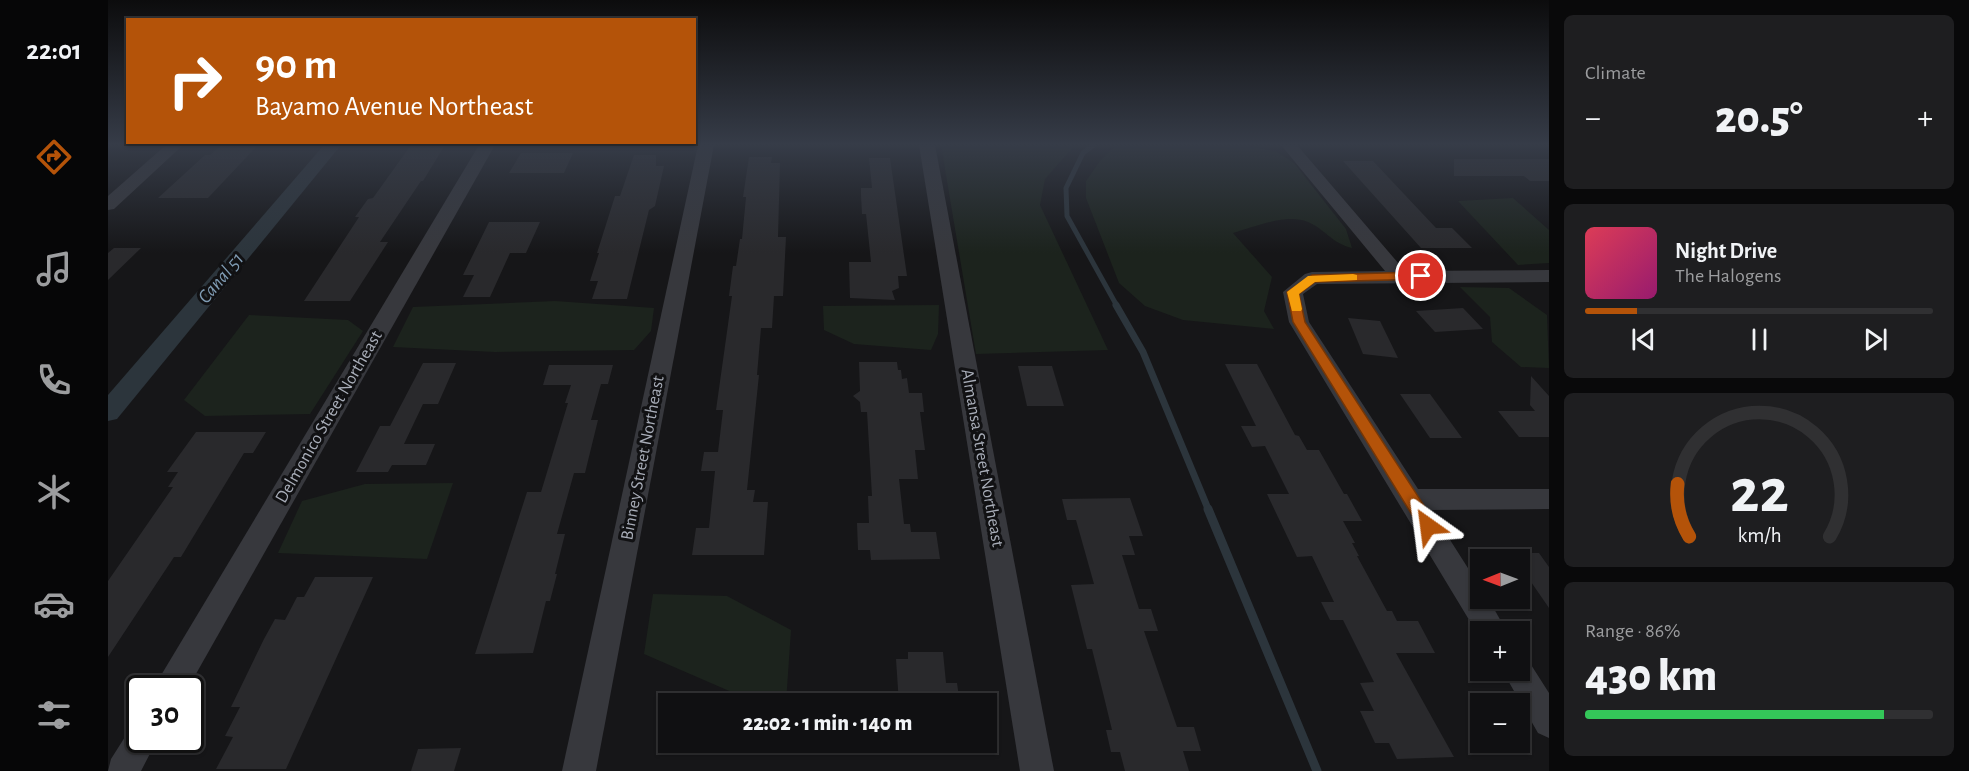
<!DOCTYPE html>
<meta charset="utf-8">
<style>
:root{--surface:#101012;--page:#1e1e20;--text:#f1f3f6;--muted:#9c9d9f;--line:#303032;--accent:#b45309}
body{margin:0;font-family:"Alegreya Sans",sans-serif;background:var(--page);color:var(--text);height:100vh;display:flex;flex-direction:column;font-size:22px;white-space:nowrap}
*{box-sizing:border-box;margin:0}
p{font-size:20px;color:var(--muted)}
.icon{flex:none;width:33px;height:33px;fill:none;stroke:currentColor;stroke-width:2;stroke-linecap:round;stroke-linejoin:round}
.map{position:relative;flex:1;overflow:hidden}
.details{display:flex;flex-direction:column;gap:15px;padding:15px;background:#09090a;width:420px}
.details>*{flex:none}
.hud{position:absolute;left:18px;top:18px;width:570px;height:126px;border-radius:0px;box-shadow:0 2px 4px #0004,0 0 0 2px var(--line);background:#b45309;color:#fff;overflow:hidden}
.needle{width:39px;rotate:269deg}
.tools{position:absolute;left:1362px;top:549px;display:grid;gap:12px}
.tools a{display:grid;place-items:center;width:60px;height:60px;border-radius:0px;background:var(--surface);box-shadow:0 2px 4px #0004,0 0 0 2px var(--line);font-size:30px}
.speed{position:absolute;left:18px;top:675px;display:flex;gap:12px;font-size:30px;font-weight:700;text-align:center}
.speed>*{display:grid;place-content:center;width:78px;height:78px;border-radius:50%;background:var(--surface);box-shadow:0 2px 4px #0004,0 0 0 2px var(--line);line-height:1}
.speed .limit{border:3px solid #111;border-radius:9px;background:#fff;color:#111}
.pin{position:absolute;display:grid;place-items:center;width:51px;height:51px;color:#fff;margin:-26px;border:3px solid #fff;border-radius:50%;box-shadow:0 2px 6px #0007}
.me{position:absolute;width:66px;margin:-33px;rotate:329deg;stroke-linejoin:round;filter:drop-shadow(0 0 4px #0008)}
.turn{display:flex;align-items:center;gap:21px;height:126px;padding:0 30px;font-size:27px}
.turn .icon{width:78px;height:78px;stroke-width:2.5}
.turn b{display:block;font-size:42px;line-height:51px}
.big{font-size:45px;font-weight:800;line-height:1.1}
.details .tile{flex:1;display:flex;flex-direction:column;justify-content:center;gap:9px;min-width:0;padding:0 21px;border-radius:9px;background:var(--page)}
.details .dial{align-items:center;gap:0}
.dial svg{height:156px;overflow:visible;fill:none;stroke:var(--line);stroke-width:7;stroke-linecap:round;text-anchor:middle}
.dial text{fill:var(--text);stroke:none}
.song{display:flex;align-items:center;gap:18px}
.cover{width:72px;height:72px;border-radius:9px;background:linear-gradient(135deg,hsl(350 70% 55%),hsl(320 70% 35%))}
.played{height:6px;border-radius:3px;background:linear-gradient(90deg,var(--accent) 15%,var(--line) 15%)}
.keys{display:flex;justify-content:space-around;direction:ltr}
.heat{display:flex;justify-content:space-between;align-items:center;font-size:33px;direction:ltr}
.charge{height:9px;border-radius:4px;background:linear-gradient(90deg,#34c759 86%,var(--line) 0)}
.trip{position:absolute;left:550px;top:693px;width:339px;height:60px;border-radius:0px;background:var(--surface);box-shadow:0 2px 4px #0004,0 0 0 2px var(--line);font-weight:800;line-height:60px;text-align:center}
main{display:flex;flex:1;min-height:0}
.tab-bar{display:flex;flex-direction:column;width:108px;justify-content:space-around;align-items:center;background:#060607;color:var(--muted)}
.tab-bar .icon{width:42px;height:42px}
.tab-bar .selected{color:var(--accent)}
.tab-bar b{font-size:27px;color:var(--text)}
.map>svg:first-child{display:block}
.green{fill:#1c231d}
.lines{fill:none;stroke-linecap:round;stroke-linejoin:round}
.stream-far2{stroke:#2c353c;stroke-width:5}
.stream-far1{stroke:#2c353c;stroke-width:7}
.stream{stroke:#2c353c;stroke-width:9}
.canal{fill:#2c353c;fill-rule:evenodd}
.building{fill:#29292c}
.minor{fill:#37383d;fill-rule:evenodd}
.route{fill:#b45309;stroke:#753606;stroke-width:1.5}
.slow{fill:#f59e0b}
.labels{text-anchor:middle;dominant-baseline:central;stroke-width:6;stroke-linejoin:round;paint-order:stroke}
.street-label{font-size:18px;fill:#a8adb8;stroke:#111113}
.water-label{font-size:20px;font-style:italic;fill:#7f9bb3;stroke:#111113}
</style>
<main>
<nav class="tab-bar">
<b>22:01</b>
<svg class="icon selected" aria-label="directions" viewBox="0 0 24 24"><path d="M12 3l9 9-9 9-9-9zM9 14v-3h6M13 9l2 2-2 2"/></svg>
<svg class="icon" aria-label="music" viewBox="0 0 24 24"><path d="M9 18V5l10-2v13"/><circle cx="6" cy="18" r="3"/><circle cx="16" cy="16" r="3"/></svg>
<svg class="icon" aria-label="phone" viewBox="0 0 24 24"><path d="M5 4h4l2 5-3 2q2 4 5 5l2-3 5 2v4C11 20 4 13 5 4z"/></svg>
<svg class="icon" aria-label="climate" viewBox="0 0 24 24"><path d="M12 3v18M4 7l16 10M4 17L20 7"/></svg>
<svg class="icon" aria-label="car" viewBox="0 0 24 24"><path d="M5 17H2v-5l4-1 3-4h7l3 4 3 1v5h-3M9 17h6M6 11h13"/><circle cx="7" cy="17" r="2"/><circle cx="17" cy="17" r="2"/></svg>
<svg class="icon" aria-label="filters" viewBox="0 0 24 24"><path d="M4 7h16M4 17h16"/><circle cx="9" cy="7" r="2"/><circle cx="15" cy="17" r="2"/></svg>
</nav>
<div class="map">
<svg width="1441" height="771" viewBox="0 0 1441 771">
<rect width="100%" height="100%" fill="#161618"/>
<g class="green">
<polygon points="833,145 967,145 937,179 932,205 1000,350 868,354"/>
<path d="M1008,145L1145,147L1169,152L1186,163L1238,229L1244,248C1223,243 1217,229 1200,222C1178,213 1146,227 1125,233L1164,277L1156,311L1166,329L1075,320L1037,306L1011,283L978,198V181L992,161Z"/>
<polygon points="1405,198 1441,230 1441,263 1410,265 1350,201"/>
<polygon points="1352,287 1401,288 1439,315 1441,368 1413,367 1384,342 1382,317"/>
<polygon points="447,301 546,308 543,331 526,350 387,352 285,347 305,307"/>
<polygon points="831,305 830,334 823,350 746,344 716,330 715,306"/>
<polygon points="141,315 240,320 255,331 202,414 97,416 76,400"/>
<polygon points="345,483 319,559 170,553 194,501 257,484"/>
<polygon points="545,594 619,596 683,630 678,703 649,703 536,654"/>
</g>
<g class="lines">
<polyline class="stream-far2" points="986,145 975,153 958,188 959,216 1009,306"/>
<polyline class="stream-far1" points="1008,305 1035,352 1101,511"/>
<polyline class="stream" points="1100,509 1209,771"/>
<polygon class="canal" points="216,145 233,145 9,419 0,421 0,395"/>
</g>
<g class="building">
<polygon points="113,145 150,145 100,198 50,198 97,155 102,155"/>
<polygon points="303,145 337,145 315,181 313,181 272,242 280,242 242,301 196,301 251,217 247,217 260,199 265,198"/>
<polygon points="413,153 465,153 456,173 401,173"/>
<polygon points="526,155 548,155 548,166 556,166 547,206 541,210 519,299 484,299 490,281 482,281 491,253 489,253 507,196 512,196"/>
<polygon points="641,157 664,157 663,163 672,163 670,237 678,237 675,296 666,296 664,328 653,328 649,375 651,375 639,490 647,490 645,502 660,502 656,555 584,555 588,528 601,528 607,471 593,471 596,452 610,452 615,410 608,410 624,296 621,296 625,266 628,266 632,239 634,239 638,197 635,197"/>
<polygon points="761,158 782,158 799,276 790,276 791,288 784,291 787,300 742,298 741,262 763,262 758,214 754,214 753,195 753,188 764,188"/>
<polygon points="1346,159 1441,159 1441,181 1422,181 1416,176 1346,176"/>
<polygon points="1235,161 1265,161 1328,228 1344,228 1364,248 1313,248"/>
<polygon points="381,222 432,222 418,253 402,253 382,297 355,297 366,275 355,275"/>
<polygon points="6,248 33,248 0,280 0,253"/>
<polygon points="1355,308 1375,329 1327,332 1308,311"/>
<polygon points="1240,318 1272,321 1290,358 1255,354"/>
<polygon points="751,362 789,362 790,370 793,370 794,379 799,378 801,393 814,393 816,412 812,412 817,450 807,450 810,479 791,479 796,524 802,524 803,532 828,532 832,559 763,560 762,550 750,550 749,523 761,523 760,496 764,496 759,412 753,412 752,402 745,396 752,391"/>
<polygon points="315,363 348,363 330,404 315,404 296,444 327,444 318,465 284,465 280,472 248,472 272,426 282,426"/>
<polygon points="1117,364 1149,364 1187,435 1191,436 1199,450 1211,450 1236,494 1239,494 1254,521 1235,521 1247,543 1244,543 1251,556 1249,556 1279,611 1284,611 1289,621 1310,621 1327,653 1288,653 1346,757 1289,759 1281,743 1267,743 1252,711 1266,711 1252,683 1266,682 1235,620 1222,620 1213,602 1226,602 1204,556 1189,557 1159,494 1181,494 1157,446 1144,447 1133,426 1148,426"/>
<polygon points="441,365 505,365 500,384 493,384 483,420 490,420 477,473 466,473 449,534 457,534 447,574 449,574 442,601 438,601 425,653 367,654 419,492 433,492 460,403 457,403 463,385 435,385"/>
<polygon points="910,366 944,366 956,406 919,406"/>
<polygon points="1423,376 1441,396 1441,437 1411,437 1390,411 1427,411 1422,405"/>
<polygon points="1292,394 1322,394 1354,438 1322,438"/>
<polygon points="88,432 158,432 145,453 136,453 73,557 66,557 0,657 0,581 65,487 60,487 70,472 59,472"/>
<polygon points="1022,498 1035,536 1021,536 1027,555 1014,555 1031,609 1043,609 1050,631 1036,631 1069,727 1086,727 1093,751 1075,751 1081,771 1017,771 1012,752 1003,752 998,730 1004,730 996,697 984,649 979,649 963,585 986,584 968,520 959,520 954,499"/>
<polygon points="1403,553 1431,553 1441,567 1441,608 1412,566 1412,560 1407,560"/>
<polygon points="207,577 265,577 178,769 108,769 125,737 117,736 132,707 123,707 156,639 167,619 177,620 189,597 196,597"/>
<polygon points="800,652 835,652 838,683 849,683 852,704 791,704 788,659 800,659"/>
<polygon points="353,748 346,771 303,771 310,749"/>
</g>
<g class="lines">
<g class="minor">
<polygon points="58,145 75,145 6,209 0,210 0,196"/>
<polygon points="371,145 387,145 80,688 48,688 52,677"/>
<polygon points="590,145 606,145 488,771 454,771"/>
<polygon points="811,145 827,145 946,771 912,771"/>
<polygon points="1173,145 1189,145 1297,271 1441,270 1441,282 1209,284 1195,294 1201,322 1310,489 1441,489 1441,509 1323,510 1372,587 1372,598 1380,598 1399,632 1372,632 1372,638 1181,322 1175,292 1197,274 1204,272 1277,271"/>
<polygon points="1412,656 1420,660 1441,693 1441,738 1430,733 1394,670 1412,670"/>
<polygon points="32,725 32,740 49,740 33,771 0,771 3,759 22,729"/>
</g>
</g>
<linearGradient id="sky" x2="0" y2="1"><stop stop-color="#0c0c0d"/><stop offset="0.57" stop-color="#363c48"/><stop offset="1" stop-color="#363c48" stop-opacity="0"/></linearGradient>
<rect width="1441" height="253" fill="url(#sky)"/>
<polygon class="route" points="1313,272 1317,274 1317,279 1207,282 1191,294 1197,322 1326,521 1328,526 1326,531 1320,533 1314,531 1185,322 1179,292 1204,275"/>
<polygon class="slow" points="1245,274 1249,275 1249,280 1207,282 1191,294 1194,309 1193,311 1184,311 1179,292 1200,276"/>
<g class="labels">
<g class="street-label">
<text transform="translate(221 417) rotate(-60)">Delmonico Street Northeast</text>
<text transform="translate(535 458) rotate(-79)">Binney Street Northeast</text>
<text transform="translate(874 458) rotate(80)">Almansa Street Northeast</text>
</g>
<g class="water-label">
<text transform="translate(113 278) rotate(-50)">Canal 51</text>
</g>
</g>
</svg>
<div class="tools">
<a><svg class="needle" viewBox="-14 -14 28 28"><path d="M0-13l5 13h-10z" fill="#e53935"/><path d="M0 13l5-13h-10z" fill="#9c9d9f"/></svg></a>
<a>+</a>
<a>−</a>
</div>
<div class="speed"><div class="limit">30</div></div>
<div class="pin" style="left:1313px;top:276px;background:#d93025"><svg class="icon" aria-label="arrive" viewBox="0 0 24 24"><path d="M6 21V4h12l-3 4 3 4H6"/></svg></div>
<svg class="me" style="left:1320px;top:526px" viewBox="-20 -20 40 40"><path d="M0-17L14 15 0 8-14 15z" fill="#b45309" stroke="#fff" stroke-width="4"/></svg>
<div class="trip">22:02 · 1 min · 140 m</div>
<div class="hud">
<div class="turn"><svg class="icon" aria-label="right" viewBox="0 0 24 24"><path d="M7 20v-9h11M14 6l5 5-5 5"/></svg><div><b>90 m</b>Bayamo Avenue Northeast</div></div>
</div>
</div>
<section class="details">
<div class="tile"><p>Climate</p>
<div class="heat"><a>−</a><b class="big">20.5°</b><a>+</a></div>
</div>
<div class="tile">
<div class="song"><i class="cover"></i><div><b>Night Drive</b><p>The Halogens</p></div></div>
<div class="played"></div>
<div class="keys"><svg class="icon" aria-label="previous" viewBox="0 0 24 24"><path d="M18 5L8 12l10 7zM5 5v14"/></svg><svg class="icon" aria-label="pause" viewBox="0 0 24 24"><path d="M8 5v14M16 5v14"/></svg><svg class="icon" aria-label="next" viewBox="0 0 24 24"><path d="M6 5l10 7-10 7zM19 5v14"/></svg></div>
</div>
<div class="tile dial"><svg viewBox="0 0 100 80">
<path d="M14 69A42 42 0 1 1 86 69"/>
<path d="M14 69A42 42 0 0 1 8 42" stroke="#b45309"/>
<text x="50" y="56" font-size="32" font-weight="700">22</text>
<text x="50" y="72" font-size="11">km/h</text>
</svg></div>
<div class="tile"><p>Range · 86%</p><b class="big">430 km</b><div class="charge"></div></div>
</section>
</main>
